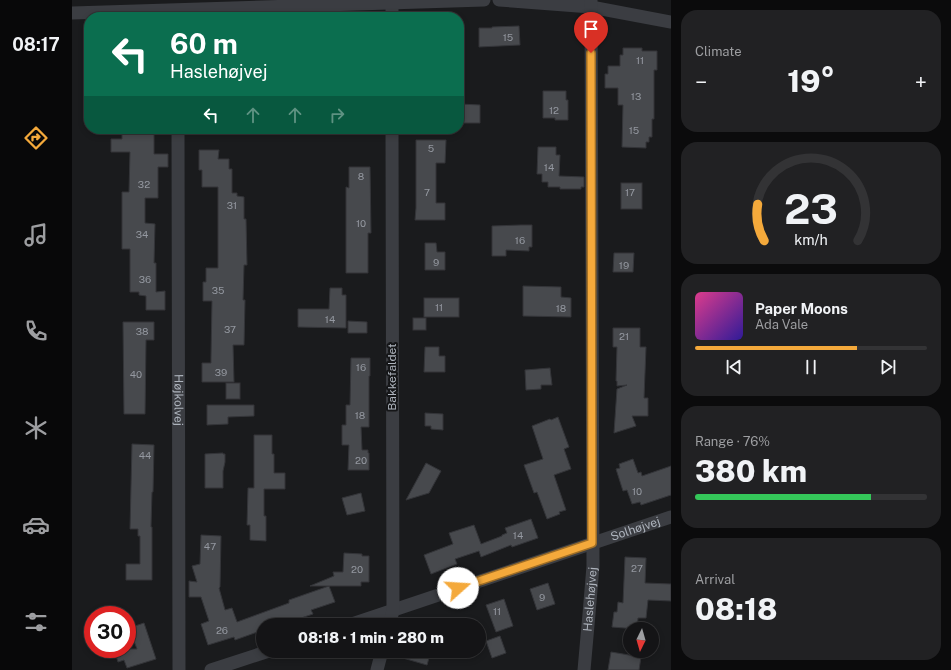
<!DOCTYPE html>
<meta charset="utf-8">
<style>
:root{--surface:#141416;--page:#212123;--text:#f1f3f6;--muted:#9d9ea1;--line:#333335;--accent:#f4a93b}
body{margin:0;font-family:"Public Sans",sans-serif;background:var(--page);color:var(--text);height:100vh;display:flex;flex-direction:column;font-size:15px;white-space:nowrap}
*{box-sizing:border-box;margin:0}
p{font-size:13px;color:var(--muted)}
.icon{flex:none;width:22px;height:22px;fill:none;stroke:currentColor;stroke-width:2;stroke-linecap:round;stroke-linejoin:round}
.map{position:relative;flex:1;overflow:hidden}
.drawer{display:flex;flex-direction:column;gap:10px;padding:10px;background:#0b0b0c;width:280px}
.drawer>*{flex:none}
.banner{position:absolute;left:12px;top:12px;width:380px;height:122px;border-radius:16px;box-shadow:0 2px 6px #0003,0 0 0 1px var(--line);background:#0b6e4f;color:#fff;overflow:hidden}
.needle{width:26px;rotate:185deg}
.buttons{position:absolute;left:551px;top:622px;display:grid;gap:8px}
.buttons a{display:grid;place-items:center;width:36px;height:36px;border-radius:50%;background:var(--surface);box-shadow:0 2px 6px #0003,0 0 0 1px var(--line);font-size:20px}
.speed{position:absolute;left:12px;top:606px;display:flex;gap:8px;font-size:20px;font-weight:700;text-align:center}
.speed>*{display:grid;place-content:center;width:52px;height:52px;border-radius:50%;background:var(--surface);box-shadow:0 2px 6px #0003,0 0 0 1px var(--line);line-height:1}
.speed .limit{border:6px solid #d22;background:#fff;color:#111}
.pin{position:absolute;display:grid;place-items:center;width:34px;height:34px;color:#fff;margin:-41px -17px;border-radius:50% 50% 50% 0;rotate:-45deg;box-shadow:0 0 4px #0007}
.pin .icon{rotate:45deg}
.me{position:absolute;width:44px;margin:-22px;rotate:71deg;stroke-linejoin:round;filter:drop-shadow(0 0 3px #0008)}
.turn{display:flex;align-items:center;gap:14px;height:84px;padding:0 20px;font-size:18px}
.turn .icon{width:52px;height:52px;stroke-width:2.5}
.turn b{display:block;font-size:28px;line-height:34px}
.lanes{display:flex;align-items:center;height:38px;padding:0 20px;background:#0003;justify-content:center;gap:20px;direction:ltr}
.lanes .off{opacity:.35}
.big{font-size:30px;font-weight:800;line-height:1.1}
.drawer .widget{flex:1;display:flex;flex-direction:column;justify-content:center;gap:6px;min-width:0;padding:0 14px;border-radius:16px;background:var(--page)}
.drawer .dial{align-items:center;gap:0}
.dial svg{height:104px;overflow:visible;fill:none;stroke:var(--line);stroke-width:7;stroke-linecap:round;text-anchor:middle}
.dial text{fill:var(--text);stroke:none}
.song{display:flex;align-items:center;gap:12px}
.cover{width:48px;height:48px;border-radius:6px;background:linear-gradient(135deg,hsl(330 70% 55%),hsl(250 70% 35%))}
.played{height:4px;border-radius:2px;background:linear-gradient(90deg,var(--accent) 70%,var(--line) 70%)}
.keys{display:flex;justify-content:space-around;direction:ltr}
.heat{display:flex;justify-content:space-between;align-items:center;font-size:22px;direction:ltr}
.charge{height:6px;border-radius:3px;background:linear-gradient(90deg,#34c759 76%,var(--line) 0)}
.trip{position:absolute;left:184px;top:618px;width:230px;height:40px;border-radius:20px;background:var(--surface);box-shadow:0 2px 6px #0003,0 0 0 1px var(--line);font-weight:800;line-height:40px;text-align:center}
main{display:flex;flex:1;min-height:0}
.menu{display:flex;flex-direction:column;width:72px;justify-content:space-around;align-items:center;background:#080809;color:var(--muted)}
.menu .icon{width:28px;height:28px}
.menu .current{color:var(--accent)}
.menu b{font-size:18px;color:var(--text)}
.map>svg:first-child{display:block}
.building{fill:#47494d;stroke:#343539}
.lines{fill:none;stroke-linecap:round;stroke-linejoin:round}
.minor{stroke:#3b3d42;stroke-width:13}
.route-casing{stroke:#9f6e26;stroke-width:10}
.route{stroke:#f4a93b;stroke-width:7}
.labels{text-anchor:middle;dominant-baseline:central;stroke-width:4;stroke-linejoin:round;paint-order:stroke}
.number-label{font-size:10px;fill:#9498a0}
.street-label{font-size:12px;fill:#adb3bc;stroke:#151618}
</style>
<main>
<nav class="menu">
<b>08:17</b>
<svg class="icon current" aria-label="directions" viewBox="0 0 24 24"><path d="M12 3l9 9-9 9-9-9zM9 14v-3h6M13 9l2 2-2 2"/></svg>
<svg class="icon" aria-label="music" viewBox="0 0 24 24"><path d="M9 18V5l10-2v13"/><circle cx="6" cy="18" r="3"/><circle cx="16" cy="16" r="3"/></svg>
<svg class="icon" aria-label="phone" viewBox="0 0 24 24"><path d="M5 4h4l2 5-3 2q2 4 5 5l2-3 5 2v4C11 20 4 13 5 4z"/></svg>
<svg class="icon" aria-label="climate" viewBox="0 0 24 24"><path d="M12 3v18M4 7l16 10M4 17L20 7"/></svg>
<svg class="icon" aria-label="car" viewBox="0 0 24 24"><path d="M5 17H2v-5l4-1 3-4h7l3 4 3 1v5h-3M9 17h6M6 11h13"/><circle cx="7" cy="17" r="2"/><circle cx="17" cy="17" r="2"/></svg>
<svg class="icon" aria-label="filters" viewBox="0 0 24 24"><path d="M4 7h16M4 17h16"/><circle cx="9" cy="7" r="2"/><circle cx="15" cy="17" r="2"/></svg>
</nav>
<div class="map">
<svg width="599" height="670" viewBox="0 0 599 670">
<rect width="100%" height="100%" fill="#1a1b1d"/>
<g class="building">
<polygon points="447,26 448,45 407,47 407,28 420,28 420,27"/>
<polygon points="551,48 570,48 570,51 585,51 585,70 582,70 582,119 580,119 580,137 577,137 577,142 574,142 574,148 550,147 551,105 546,105 546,88 533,88 533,74 536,74 536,66 548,66 548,55 551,55"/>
<polygon points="471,91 494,91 494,100 496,100 496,120 483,120 483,118 471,118"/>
<polygon points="387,104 408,105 408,123 387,123"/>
<polygon points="60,129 82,129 82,154 96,154 96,167 86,167 86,198 73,198 73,223 83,224 82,263 84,263 84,292 93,291 93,310 74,310 74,296 67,295 67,292 58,292 58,249 50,249 50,192 57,192 58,152 39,152 39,139 50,139 50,131 60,131"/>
<polygon points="344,140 374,140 373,163 364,163 364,203 373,203 373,220 343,220 344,208"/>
<polygon points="466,147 484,147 484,155 488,155 487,176 512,177 512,187 509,187 509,189 488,189 488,187 476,187 476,182 470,182 470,174 465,174"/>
<polygon points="127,150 147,150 146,159 157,159 157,169 160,169 160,193 165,193 165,196 172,197 172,219 174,219 175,265 172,265 171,300 173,300 172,345 161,345 162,382 130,382 130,363 139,363 139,358 140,301 131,301 131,282 134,282 134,268 146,268 146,187 130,187 130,170 127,170"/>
<polygon points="277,167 298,167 299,233 296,233 296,273 274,273 274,187 277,188"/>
<rect x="549" y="183" width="21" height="26"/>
<polygon points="449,225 460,225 460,247 457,247 457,251 434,250 434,256 420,256 420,226"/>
<polygon points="353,243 364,243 365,252 373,252 373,270 353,270"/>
<polygon points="542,253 562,253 561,272 541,272"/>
<polygon points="451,286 489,287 489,297 499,298 499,317 451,316"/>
<polygon points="258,288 270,288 270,295 274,295 274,328 226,327 226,309 257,309"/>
<rect x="352" y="298" width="35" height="19"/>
<rect x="341" y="318" width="13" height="12"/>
<polygon points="276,321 295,322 295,333 276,333"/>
<polygon points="51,322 82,322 82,340 74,340 73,414 52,414"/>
<polygon points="541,328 568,328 568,347 574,347 572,398 576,398 576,416 560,416 564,426 542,433 545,389 555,385 545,386 545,381 544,381 545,347 541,347"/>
<polygon points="353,347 367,347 367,356 373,356 373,372 352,372"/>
<polygon points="279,358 298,358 298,376 297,376 297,427 289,427 290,450 296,450 296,453 297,453 297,470 276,470 277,445 270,445 270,425 274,425 274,405 278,405"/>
<polygon points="478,368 480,385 469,385 469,389 454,390 453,370"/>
<rect x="154" y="383" width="14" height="16"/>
<polygon points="135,405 182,405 182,416 156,417 156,424 135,425"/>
<polygon points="353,413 371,414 371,430 359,429 359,426 353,426"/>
<polygon points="486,417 497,447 492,449 499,469 482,475 494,510 487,512 488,514 475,519 465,492 462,493 452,465 471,459 460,426 478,419 479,420"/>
<polygon points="182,435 200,435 200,454 202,454 202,473 213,473 213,489 192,489 192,516 194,516 194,541 178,540 178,525 175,525 176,488 182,488"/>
<polygon points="60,444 82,445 81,492 80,492 79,527 80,527 80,580 54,580 54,564 68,564 68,536 66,536 66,529 58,529"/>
<polygon points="151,453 151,454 153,454 153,462 151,471 151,488 133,488 133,454"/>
<polygon points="561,459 566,473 569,472 570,476 599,466 599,495 569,505 568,502 560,504 555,490 551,491 544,469 548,468 547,464"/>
<polygon points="354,463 369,471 357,493 334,500"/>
<polygon points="289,493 293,511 275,515 270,498"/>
<polygon points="459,519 466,538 440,547 439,545 409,557 407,551 383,559 385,564 359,574 352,555 381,544 377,533 402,525 409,544 430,536 430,535 435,533 433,528"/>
<polygon points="129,535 149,536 148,587 147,588 153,610 160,608 165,622 217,603 217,600 257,586 263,602 239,610 241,614 208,625 191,625 191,630 163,640 162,637 136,645 129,624 137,621 129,597 117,597 117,581 125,582 120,566 128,564"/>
<polygon points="272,553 290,554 290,556 297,556 297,582 289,582 289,586 238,586 262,576 261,572 271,572"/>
<polygon points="553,557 574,558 573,583 599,584 599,601 576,600 574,618 566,618 565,629 540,627 542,612 545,612 546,602 551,603"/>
<polygon points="476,583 483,604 465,610 458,589"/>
<polygon points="432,599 441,626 424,632 414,605"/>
<polygon points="72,623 84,659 55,668 52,660 46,662 42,649 65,649 57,628"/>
<polygon points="428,636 434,653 420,658 414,641"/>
<polygon points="318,651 359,651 355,665 317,654"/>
<polygon points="539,652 569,657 567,670 536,670"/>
</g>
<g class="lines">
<g class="minor">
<polyline points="427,0 519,7 599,22"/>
<polyline points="320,4 320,17"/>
<polyline points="0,13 412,0"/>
<path id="s1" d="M106,129L107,670"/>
<path id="s2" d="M277,625L599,517"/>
<polyline points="317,625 321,611 320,129"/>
<polyline points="139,670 197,651"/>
<polyline points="305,670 310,651"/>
<path id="s3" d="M512,670L517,614L521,566L519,0"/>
</g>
</g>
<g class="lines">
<defs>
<polyline id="route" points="386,588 520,543 519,53"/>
</defs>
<use href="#route" class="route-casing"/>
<use href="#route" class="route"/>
</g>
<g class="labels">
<g class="number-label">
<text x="436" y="37">15</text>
<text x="568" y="60">11</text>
<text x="564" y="96">13</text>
<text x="482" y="110">12</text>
<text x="562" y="130">15</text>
<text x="359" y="148">5</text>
<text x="477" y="167">14</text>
<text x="289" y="176">8</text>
<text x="72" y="184">32</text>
<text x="355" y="192">7</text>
<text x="558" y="192">17</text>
<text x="160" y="205">31</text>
<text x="289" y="223">10</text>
<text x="70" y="234">34</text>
<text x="448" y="240">16</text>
<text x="364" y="262">9</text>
<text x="552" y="265">19</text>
<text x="73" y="279">36</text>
<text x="146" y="290">35</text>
<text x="367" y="307">11</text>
<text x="489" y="308">18</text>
<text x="258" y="319">14</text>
<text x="158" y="329">37</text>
<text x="70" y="331">38</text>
<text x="552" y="336">21</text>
<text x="289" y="367">16</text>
<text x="149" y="372">39</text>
<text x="64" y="374">40</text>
<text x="288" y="415">18</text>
<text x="73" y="455">44</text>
<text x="289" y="460">20</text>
<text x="565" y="491">10</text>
<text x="446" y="535">14</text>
<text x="138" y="546">47</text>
<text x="565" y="568">27</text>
<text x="285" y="569">20</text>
<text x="470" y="597">9</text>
<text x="425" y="611">11</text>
<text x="150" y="630">26</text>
</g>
<g class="street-label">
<text transform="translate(320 377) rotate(-90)">Bakkefaldet</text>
<text stroke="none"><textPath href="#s1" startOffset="271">Højkolvej</textPath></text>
<text stroke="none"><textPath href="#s2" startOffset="302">Solhøjvej</textPath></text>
<text stroke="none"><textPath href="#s3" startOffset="71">Haslehøjvej</textPath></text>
</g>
</g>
</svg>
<div class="buttons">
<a><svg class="needle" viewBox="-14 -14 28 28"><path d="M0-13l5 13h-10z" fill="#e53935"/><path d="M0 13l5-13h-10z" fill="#9d9ea1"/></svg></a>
</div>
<div class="speed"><div class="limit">30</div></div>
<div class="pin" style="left:519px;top:53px;background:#d93025"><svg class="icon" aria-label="arrive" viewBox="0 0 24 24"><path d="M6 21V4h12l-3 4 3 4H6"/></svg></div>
<svg class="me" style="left:386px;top:588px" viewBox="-20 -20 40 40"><circle r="19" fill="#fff"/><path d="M0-13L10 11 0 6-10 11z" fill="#f4a93b"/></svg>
<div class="trip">08:18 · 1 min · 280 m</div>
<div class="banner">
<div class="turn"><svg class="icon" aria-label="left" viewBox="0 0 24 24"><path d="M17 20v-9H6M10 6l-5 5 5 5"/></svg><div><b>60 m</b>Haslehøjvej</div></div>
<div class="lanes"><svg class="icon" aria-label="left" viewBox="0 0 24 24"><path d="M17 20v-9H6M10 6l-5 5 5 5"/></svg><svg class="icon off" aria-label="ahead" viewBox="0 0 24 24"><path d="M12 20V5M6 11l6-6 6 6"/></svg><svg class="icon off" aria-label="ahead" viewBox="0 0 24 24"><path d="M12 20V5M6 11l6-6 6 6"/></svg><svg class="icon off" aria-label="right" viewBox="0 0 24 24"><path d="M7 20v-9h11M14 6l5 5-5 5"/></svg></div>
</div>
</div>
<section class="drawer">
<div class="widget"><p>Climate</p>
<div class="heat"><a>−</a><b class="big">19°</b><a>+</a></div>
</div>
<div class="widget dial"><svg viewBox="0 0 100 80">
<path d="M14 69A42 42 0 1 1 86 69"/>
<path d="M14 69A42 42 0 0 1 9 41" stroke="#f4a93b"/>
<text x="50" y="56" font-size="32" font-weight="700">23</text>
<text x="50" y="72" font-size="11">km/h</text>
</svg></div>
<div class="widget">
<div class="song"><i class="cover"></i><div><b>Paper Moons</b><p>Ada Vale</p></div></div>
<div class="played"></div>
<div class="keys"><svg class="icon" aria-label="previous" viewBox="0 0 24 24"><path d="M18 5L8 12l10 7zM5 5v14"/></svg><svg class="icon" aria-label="pause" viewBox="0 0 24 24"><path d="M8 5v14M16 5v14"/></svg><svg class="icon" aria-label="next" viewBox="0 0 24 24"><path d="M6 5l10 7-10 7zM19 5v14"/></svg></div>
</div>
<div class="widget"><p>Range · 76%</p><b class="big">380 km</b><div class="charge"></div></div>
<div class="widget"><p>Arrival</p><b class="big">08:18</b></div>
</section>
</main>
